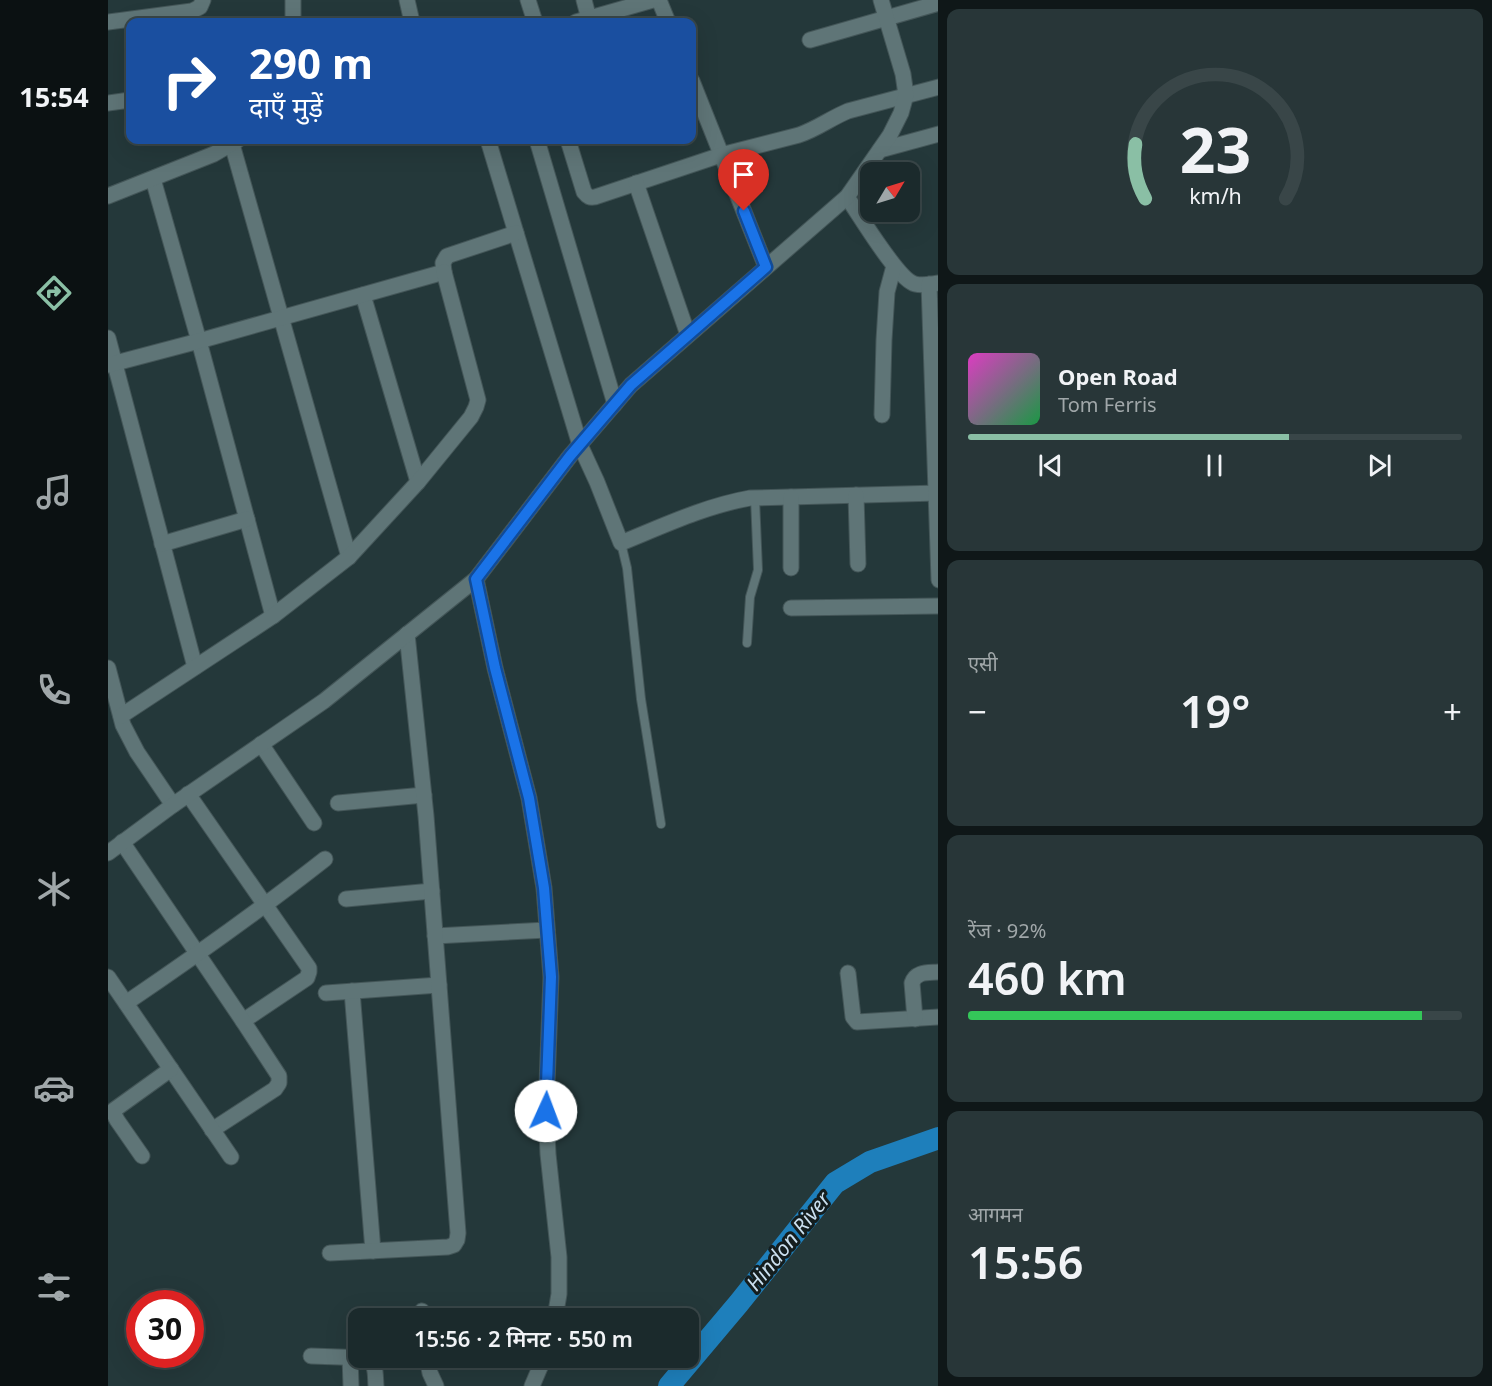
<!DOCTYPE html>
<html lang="hi">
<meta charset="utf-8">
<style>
:root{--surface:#1b2a2c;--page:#283638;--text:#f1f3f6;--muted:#a0a7a9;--line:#394648;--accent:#8abfa5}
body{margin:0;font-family:"Noto Sans","Noto Sans Devanagari",sans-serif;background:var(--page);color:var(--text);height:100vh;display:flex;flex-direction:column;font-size:22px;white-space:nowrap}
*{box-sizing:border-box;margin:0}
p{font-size:20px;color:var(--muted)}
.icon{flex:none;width:33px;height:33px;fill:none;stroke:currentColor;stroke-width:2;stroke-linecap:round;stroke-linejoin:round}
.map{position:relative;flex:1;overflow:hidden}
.side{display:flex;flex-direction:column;gap:9px;padding:9px;background:#0f1718;width:554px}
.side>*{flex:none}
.guide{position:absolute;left:18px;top:18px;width:570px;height:126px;border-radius:12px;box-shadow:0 6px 24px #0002,0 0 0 2px var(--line);background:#1a4fa0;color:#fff;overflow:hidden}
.needle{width:39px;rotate:52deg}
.tools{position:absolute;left:752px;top:162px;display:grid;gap:12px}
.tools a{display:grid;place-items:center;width:60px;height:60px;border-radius:12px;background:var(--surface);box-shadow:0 6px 24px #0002,0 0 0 2px var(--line);font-size:30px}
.speed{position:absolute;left:18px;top:1290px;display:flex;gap:12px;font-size:30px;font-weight:700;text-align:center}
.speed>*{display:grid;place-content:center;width:78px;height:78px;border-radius:50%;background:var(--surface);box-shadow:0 6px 24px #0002,0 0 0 2px var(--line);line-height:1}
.speed .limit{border:9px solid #d22;background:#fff;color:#111}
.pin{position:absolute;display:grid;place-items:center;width:51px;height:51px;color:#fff;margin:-62px -26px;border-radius:50% 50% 50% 0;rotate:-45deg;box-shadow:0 0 6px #0007}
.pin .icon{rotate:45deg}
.me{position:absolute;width:66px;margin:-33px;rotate:2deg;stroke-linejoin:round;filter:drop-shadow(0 0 4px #0008)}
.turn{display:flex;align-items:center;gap:21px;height:126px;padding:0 24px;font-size:27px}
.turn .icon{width:78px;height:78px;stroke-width:2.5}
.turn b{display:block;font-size:42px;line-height:51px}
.big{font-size:45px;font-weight:600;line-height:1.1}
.side .card{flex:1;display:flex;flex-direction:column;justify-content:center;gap:9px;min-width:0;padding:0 21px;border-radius:12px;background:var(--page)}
.side .dial{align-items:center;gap:0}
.dial svg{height:156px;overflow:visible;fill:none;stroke:var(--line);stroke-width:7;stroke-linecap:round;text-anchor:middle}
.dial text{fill:var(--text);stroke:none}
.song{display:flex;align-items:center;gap:18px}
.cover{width:72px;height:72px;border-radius:9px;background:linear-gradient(135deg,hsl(310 70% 55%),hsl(140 70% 35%))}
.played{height:6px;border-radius:3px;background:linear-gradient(90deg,var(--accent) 65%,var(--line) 65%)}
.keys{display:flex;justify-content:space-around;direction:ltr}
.heat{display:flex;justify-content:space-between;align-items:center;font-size:33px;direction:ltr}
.charge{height:9px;border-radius:4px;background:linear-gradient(90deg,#34c759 92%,var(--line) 0)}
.trip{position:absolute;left:240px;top:1308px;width:351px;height:60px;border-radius:12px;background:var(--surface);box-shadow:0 6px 24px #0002,0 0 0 2px var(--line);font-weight:600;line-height:60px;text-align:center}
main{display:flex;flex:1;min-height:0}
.menu{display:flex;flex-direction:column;width:108px;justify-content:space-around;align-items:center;background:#0b1112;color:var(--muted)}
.menu .icon{width:42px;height:42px}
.menu .on{color:var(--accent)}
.menu b{font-size:27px;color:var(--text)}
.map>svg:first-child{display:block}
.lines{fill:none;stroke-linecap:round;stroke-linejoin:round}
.river{stroke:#1e7fbb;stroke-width:22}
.service-casing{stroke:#445658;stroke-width:10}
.minor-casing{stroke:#445658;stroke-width:17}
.tertiary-casing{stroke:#445658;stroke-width:17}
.service{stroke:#5f7577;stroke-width:8}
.minor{stroke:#5f7577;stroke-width:15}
.tertiary{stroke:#5f7577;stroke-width:15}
.route-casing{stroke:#114b97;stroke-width:15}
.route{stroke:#1a73e8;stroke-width:10}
.labels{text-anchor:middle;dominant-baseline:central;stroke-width:6;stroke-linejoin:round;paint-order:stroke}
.water-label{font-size:21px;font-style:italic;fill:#cadfef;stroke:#141d1e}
</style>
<main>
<nav class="menu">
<b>15:54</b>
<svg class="icon on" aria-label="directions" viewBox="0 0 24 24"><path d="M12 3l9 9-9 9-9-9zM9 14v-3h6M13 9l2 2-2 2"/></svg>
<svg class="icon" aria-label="music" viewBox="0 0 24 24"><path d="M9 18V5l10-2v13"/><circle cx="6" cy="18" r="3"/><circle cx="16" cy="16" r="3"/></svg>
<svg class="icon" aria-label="phone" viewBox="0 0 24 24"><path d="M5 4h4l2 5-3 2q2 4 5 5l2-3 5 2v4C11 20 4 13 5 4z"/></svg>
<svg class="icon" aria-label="climate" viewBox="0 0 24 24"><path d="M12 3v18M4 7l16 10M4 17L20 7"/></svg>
<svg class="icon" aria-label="car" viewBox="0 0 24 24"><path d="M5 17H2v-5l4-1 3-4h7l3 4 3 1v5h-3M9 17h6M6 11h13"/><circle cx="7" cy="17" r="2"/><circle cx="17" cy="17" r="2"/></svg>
<svg class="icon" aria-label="filters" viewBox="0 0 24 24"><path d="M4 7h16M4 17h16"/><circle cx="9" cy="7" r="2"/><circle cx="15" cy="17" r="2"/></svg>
</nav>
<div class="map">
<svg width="831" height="1386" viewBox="0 0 831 1386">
<rect width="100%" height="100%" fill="#24383a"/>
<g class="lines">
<polyline class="river" points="561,1386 631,1303 727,1183 762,1162 831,1138"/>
<defs>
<g id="service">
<polyline points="513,543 519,568 533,699 553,824"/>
<polyline points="639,643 642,597 650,570 647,498"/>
</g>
<g id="minor">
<polyline points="185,0 185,22"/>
<polyline points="299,0 304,22"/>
<polyline points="420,0 427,22"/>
<polyline points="476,0 481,19"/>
<polyline points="551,0 560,22"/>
<polyline points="0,22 84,11 92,7 95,0"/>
<polyline points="468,22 545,0"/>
<polyline points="702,40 831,3"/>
<polyline points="584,81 658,267"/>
<polyline points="0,103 22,100"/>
<path d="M380,140L472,445L489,482L513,543C555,526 597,506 642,498L831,493"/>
<polyline points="429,140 507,404"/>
<path d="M460,140L476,192C480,197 482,198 487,197L613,155L691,135C709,129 723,118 740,111L831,87"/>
<polyline points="124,144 241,557"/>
<polyline points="772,150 831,134"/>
<polyline points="45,179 91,341 165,616"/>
<polyline points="528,183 580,335"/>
<polyline points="0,196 106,154 130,140"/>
<path d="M739,197C751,214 790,280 807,284C815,286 823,284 831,283"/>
<polyline points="821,284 831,580"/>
<polyline points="255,295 310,482"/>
<polyline points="0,338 87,667"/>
<polyline points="0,365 91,341 336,272 335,263 339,256 408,233"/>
<polyline points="774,415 776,340 779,292 786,266"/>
<polyline points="748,495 750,564"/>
<polyline points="54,544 139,519"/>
<polyline points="683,568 683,497"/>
<polyline points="368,579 387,668 421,798 436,888 443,977 438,1111 440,1154 451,1257 451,1294 447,1318"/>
<polyline points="683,608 831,606"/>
<polyline points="0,668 15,725 29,752 65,805"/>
<polyline points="13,716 165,616 241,557 310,482 363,417 368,407 370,400 336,272"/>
<polyline points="153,744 206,823"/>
<polyline points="80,794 201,968 201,972 199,978 135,1021"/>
<polyline points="230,803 316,795"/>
<polyline points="14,842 135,1021 171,1076 171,1083 167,1089 104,1130"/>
<polyline points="238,899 324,891"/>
<polyline points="327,936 439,930"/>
<polyline points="740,973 745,1017 749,1022 831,1017"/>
<polyline points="0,977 123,1157"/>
<polyline points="244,991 265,1251"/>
<polyline points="218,993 331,985"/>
<path d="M18,1003C86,957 152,910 217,859"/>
<path d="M807,1019L804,983C808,971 820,973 831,972"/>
<polyline points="34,1156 9,1120 6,1114 6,1110 63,1069"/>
<polyline points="222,1253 340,1247 346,1245 349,1240 350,1233 318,816 299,634"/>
<polyline points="314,1311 315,1318"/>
<path d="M203,1356L259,1358C269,1364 267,1376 268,1386"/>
<polyline points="242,1357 243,1386"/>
<polyline points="319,1358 322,1373 328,1386"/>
<polyline points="424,1386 436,1358"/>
</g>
<polyline id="tertiary" points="0,853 65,805 216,701 368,579 462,456 523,385 739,197 782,135 793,113 798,95 795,74 773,0"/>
</defs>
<use href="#service" class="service-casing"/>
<use href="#minor" class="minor-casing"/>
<use href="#tertiary" class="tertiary-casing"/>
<use href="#service" class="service"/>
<use href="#minor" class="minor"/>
<use href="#tertiary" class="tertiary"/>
</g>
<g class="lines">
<defs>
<polyline id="route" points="438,1111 443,977 436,888 421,798 387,668 368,579 462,456 523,385 658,267 636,211"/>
</defs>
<use href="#route" class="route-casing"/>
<use href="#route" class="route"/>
</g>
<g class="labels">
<g class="water-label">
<text transform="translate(680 1241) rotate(-51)">Hindon River</text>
</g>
</g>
</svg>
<div class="tools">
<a><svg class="needle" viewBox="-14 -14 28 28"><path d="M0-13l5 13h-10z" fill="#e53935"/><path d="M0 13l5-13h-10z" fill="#a0a7a9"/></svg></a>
</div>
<div class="speed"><div class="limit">30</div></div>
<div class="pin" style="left:636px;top:211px;background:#d93025"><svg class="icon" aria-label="arrive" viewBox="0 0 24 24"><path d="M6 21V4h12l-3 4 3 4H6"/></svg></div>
<svg class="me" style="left:438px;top:1111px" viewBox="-20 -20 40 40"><circle r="19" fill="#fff"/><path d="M0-13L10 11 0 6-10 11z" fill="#1a73e8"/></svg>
<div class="trip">15:56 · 2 मिनट · 550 m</div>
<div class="guide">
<div class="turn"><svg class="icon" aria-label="right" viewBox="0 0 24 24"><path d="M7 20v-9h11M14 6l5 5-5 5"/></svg><div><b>290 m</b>दाएँ मुड़ें</div></div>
</div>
</div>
<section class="side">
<div class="card dial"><svg viewBox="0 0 100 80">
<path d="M14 69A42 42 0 1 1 86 69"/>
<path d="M14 69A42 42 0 0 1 9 41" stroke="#8abfa5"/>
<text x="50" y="56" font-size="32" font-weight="700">23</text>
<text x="50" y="72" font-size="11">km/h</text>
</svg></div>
<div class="card">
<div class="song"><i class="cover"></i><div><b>Open Road</b><p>Tom Ferris</p></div></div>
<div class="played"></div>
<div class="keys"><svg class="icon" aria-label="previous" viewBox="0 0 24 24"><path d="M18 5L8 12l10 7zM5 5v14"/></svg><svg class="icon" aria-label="pause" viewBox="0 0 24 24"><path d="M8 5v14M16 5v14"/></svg><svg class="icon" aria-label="next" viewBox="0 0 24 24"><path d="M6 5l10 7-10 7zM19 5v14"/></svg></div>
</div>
<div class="card"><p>एसी</p>
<div class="heat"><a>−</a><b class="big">19°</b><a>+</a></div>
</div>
<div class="card"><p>रेंज · 92%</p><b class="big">460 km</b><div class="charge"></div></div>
<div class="card"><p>आगमन</p><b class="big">15:56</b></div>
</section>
</main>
